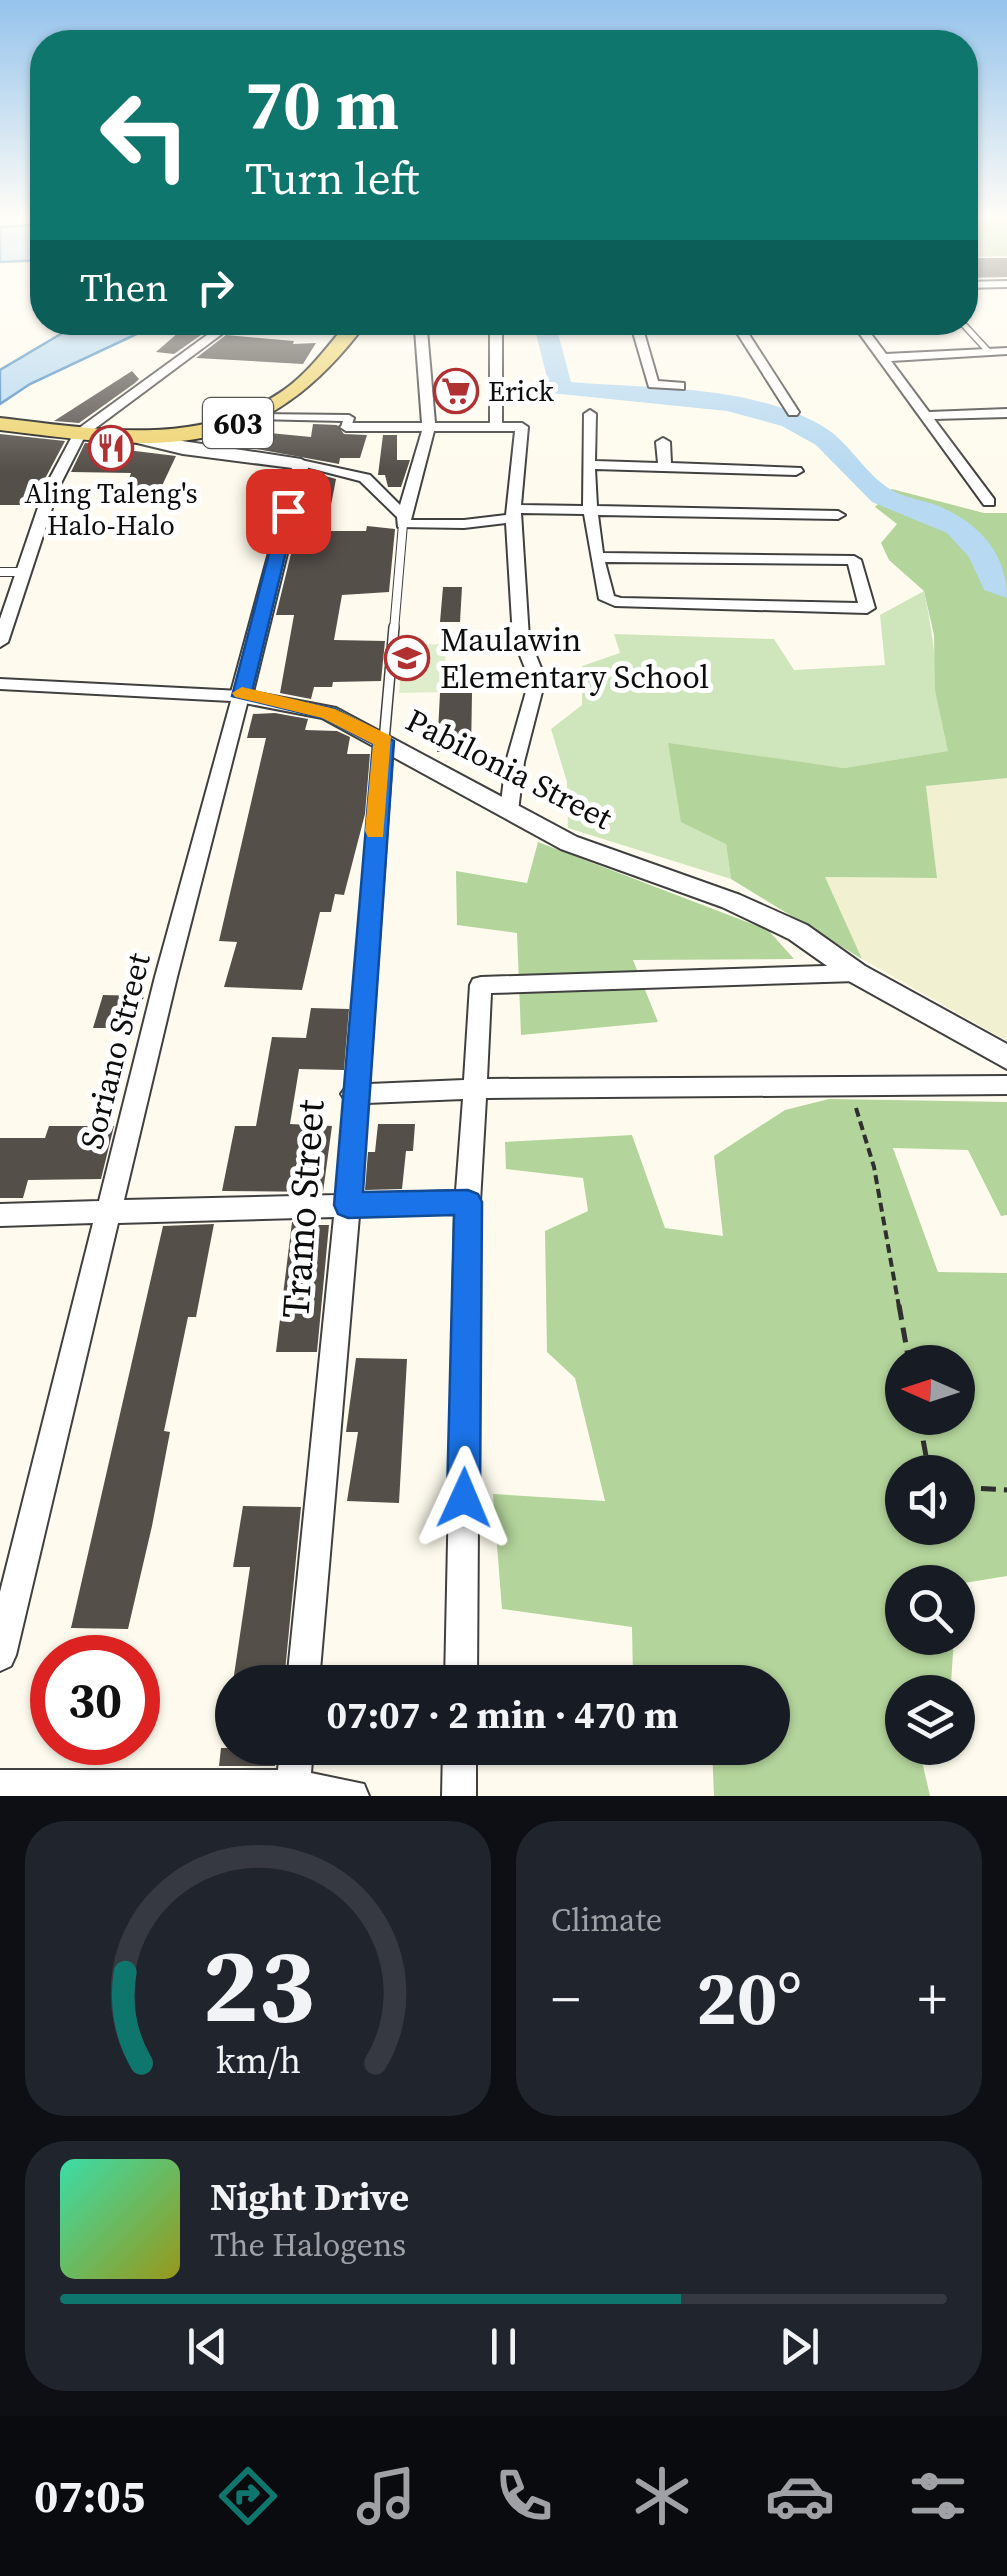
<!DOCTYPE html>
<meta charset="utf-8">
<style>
:root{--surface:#171b24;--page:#20242c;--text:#f1f3f6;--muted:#9ea1a6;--line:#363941;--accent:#0f766e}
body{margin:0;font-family:"Source Serif 4",serif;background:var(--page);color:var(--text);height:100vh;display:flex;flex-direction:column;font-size:38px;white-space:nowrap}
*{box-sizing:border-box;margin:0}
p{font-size:32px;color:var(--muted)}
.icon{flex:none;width:55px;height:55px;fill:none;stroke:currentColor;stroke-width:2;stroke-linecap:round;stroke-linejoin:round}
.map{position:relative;height:1796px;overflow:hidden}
.drawer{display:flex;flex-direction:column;gap:25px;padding:25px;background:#0d0f14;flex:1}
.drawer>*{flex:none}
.hud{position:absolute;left:30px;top:30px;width:948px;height:305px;border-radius:40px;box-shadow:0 2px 8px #0004;background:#0f766e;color:#fff;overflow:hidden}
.needle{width:65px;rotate:273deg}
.fabs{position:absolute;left:885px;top:1345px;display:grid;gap:20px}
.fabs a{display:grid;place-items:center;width:90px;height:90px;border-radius:50%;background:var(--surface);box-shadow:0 2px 8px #0004;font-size:50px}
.speed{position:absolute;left:30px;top:1635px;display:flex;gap:20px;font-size:50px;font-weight:700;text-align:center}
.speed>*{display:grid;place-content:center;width:130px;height:130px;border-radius:50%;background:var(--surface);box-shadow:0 2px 8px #0004;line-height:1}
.speed .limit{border:15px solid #d22;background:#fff;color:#111}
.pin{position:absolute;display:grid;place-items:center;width:85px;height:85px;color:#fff;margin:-42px;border-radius:20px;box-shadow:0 5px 15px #0006}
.me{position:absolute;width:110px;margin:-55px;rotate:1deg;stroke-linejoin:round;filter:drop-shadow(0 0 8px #0008)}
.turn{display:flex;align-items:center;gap:35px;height:210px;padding:0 50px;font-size:45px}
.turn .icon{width:130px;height:130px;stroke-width:2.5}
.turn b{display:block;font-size:70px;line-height:85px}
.then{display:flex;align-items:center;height:95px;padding:0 50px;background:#0003;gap:20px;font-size:38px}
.big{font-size:75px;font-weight:700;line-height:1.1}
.drawer .widget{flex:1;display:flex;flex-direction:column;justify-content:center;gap:15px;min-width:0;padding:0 35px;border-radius:40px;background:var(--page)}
.drawer .dial{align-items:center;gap:0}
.dial svg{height:260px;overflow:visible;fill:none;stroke:var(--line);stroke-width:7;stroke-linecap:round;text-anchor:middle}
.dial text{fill:var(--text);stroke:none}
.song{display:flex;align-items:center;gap:30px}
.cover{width:120px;height:120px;border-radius:15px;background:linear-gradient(135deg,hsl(160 70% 55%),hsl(60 70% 35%))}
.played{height:10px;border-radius:5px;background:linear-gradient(90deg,var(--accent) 70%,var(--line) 70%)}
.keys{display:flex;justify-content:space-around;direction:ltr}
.heat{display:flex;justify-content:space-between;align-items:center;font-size:55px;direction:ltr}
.drawer .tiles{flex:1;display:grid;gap:25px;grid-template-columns:1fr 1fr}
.widget:last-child{grid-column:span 2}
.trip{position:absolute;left:215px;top:1665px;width:575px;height:100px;border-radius:50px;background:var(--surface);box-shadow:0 2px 8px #0004;font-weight:700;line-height:100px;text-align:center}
.dock{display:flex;height:160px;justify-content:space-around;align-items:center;background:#090b0e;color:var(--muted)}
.dock .icon{width:70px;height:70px}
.dock .active{color:var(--accent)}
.dock b{font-size:45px;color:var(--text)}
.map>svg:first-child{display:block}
.farmland{fill:#f1f0d0}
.green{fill:#cfe5bb}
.forest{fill:#b3d49b;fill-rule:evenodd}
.pitch{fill:#e0edcc}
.water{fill:#b7d9f1;stroke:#458bc1;stroke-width:2.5}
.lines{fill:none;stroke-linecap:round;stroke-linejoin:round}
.river{fill:#b7d9f1;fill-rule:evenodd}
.building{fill:#554f4a}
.service-far2-casing{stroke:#404040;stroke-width:8}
.service-far1-casing{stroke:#404040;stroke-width:10}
.service-casing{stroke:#404040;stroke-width:12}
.pedestrian-casing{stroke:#404040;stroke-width:4}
.minor-casing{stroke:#404040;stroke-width:4}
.tertiary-casing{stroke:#404040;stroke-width:4}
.primary-casing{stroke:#1e1e1e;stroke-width:4}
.path-far1{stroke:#2f2f2f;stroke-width:4;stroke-dasharray:9 5;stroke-linecap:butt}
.path{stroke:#2f2f2f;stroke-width:5;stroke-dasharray:15 8;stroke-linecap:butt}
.service-far2{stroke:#fff;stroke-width:5}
.service-far1{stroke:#fff;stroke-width:8}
.service{stroke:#fff;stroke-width:9}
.pedestrian{fill:#fff;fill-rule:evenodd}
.minor{fill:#fff;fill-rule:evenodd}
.tertiary{fill:#fff;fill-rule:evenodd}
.primary{fill:#edd36f;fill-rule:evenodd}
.route{fill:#1a73e8;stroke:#114b97;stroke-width:2.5}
.slow{fill:#f59e0b}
.labels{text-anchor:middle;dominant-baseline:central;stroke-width:10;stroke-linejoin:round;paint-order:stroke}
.far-poi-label{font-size:28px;fill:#0d0d0d;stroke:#fff;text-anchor:start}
.shield{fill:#fff;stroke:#565656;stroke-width:2.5}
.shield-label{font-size:30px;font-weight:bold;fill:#0d0d0d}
.poi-label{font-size:32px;fill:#0d0d0d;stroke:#fff;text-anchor:start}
.street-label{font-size:32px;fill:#0d0d0d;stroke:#fff}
.near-street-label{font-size:38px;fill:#0d0d0d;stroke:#fff}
</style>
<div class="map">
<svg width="1007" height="1796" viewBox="0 0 1007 1796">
<rect width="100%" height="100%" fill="#fefbee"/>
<polygon class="farmland" points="1007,778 1007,1041 862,959 824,877 937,878 926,786"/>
<path class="green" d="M924,591C936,644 937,697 949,751L844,768L668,744L726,844L731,879L568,828L567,782L551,729L582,705V666L620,653L614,634L774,639L794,670L885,665L880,615Z"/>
<g class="forest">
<polygon points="965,219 1007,219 1007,256 965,257"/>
<polygon points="892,489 984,513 1007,513 1007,778 926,786 937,878 825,877 862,959 731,879 726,844 681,822 668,743 844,768 948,751 935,690 934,635 924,591 889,560 881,543 897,524 875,507"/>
<polygon points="538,842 768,930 794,959 633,960 658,1022 521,1035 517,933 457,925 456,871 527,883"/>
<path d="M829,1099L1007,1102V1215L1001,1216L968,1150L893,1148L938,1272L1007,1273V1576L958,1584L902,1582V1638H954L951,1683H904L902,1748H919L930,1796H714L712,1748H772V1682H655L633,1678L632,1627L502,1609L493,1494L605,1501L575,1378L547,1352L545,1231L588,1211L583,1178L506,1169L505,1142L632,1135L665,1228L723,1236L714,1156L785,1110ZM902,1362H958V1418H902ZM902,1472H958V1528H902Z"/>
</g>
<polygon class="pitch" points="446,644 444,692 399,693 403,645"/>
<g class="water">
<polygon points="42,224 42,260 0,262 0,227"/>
<polygon points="81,322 160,323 30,384 0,404 0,370"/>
</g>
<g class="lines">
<path class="river" d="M533,322H555L571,382C652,389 750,384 824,427C852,444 866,478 897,493C908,498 921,500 933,504C976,520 1007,551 1007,598L984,590L969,557L947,533L872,502L816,445L782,426L727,411L551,393Z"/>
</g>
<g class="building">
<polygon points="965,258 1007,258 1007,277 965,278"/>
<polygon points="193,331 204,333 174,354 156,352 179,332"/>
<polygon points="226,335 294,341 293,344 316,343 303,364 196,358"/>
<polygon points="132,371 139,379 135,383 79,423 54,421"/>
<polygon points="313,424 337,425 344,434 367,435 360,458 340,458 339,464 246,447 259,432 311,437"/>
<polygon points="0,434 65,441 31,505 0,505"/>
<polygon points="383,435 397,435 397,460 410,460 401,487 388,487 385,475 378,475"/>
<polygon points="85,443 131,446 127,450 176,456 160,490 126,489 131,473 71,472"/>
<polygon points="311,472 336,479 326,531 366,531 367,526 395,529 389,592 342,595 334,640 385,641 381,681 333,682 332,687 314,687 311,699 280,693 294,615 276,615"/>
<polygon points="443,587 462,587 460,622 440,622"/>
<polygon points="440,693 472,693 471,752 437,752"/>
<polygon points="275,713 308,719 305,730 337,731 350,737 347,754 370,754 365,814 344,895 335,894 331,912 320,912 302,990 224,987 237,942 219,941 266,738 247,738 253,714"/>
<polygon points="103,995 144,996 135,1028 93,1028"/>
<polygon points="311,1008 349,1009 344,1070 299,1069 290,1124 332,1126 323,1192 222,1191 235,1126 256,1126 272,1037 306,1038"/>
<polygon points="378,1124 415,1124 413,1151 406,1151 402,1189 365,1190 368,1152 375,1152"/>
<polygon points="49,1126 114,1126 101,1179 28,1180 23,1198 0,1198 0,1138 45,1138"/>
<polygon points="319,1221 318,1225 329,1225 317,1352 276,1352 292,1222"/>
<polygon points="214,1224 196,1317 188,1317 164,1431 170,1432 152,1526 128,1629 71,1628 163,1226"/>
<polygon points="356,1358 407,1359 399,1503 347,1501 358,1432 346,1432"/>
<polygon points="243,1506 301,1507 284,1682 233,1682 250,1567 233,1567"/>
<polygon points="221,1748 276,1748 275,1766 219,1766"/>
</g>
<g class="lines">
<defs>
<g id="service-far2">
<polyline points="857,324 900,323"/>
<polyline points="964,325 989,352"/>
</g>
<g id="service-far1">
<polyline points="0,572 23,572"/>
<polyline points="394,630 403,524"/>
</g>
<polyline id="service" points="384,741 394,627"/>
<polygon id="pedestrian" points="256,414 349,415 354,418 351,427 346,430 341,427 343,421 253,419 253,415"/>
<g id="minor">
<polygon points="1007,281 1007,287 965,288 965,282"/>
<polygon points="225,322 238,322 85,436 59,487 8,642 0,647 0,619 45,487 75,431"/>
<polygon points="630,322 641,322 658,381 684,383 684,389 649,387"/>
<polygon points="730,322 741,322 799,412 797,415 789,415"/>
<polygon points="851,322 862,322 886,354 1007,348 1007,354 891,361 929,412 1007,409 1007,417 934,419 994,499 994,505 984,505"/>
<path d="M496,325L502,328V423H522L528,427L521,505L583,506L584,414L590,410L596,414L595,461L658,463L656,442L663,438L670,442L671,463L801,468L803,471L796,475L595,469L597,506L838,511L845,515L838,519L598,515L603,553L854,556L861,560L875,608L867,613L615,606L599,599L584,514L521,513L529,638L543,673V688L524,762L518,811L509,817L500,811L506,762L527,688V673L513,638L506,523L464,528L398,527L397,517L360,481L294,464L301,460L370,475L400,505L422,431H346L340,427L346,423H422L415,330L421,327L427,330L435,423H490V328ZM434,431H515L506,515L464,520H411ZM605,562L848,564L858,603L621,598L614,596Z"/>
<path d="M0,679L241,691L249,696L177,977L124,1200L337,1195L345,1100L341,1094L346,1087L375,741L384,735L393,741L369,1084L464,1080L470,985L473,979L481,977L856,965L863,967L867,973L863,979L856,981L491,993L487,1079L1007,1076V1094L486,1098L480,1202L477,1682H445L455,1213L359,1216L319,1682H287L334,1217L118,1223L16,1655L11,1666L0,1671V1592L93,1223L0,1226V1204L99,1201L155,977L231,701L0,689ZM463,1099L456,1191L361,1194L367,1103Z"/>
<polygon points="280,1748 313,1748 311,1773 364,1784 369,1796 0,1796 0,1770 278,1770"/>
<polygon points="443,1748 476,1748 476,1796 442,1796"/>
</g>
<polygon id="tertiary" points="143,435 301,459 309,464 253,692 336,708 577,837 740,895 807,925 865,966 1007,1044 1007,1069 847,980 789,939 722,907 561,849 322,718 234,701 230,696 292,468 183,454 137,443 135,440"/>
<path id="primary" d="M348,322H367C260,466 161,450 0,430V418C96,429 200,449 284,390C309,372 328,346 348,322Z"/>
</defs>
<use href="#service-far2" class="service-far2-casing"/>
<use href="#service-far1" class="service-far1-casing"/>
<use href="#service" class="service-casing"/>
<use href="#pedestrian" class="pedestrian-casing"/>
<use href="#minor" class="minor-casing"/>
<use href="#tertiary" class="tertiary-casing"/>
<use href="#primary" class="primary-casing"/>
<polyline class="path-far1" points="856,1108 874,1167 899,1307"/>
<g class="path">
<polyline points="899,1305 909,1362"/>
<polyline points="919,1418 929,1472"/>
<polyline points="958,1487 1007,1490"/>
</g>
<use href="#service-far2" class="service-far2"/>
<use href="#service-far1" class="service-far1"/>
<use href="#service" class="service"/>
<use href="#pedestrian" class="pedestrian"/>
<use href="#minor" class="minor"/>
<use href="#tertiary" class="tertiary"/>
<use href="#primary" class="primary"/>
</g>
<linearGradient id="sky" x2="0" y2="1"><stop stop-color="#94c3ec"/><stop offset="0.46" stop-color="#fffdf7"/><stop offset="1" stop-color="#fffdf7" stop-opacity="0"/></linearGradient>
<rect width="1007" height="471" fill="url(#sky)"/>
<polygon class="route" points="288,506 296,511 252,692 335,709 394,741 363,1192 468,1190 478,1194 482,1202 480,1498 475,1510 464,1515 452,1510 447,1498 454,1215 348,1218 338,1214 334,1205 373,744 323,718 232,696 280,511"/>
<polygon class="slow" points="242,687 335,709 391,736 383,837 368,837 365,831 373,744 322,718 235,697 232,693"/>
<defs>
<symbol id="supermarket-ring" viewBox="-11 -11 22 22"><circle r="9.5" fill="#fff" stroke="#b13132" stroke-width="1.5"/><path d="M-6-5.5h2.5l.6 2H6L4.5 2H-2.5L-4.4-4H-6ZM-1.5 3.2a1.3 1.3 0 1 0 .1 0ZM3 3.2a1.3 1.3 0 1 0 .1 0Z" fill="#b13132"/></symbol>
<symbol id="restaurant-ring" viewBox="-11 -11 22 22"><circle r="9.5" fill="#fff" stroke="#b13132" stroke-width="1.5"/><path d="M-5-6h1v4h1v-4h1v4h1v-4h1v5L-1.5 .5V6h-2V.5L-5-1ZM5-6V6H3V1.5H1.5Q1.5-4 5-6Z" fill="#b13132"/></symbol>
<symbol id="school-ring" viewBox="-11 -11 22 22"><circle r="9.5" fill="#fff" stroke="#b13132" stroke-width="1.5"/><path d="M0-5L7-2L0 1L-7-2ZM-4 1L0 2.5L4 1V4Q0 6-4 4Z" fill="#b13132"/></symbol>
</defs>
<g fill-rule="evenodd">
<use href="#supermarket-ring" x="431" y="366" width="50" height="50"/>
<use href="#restaurant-ring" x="86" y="423" width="50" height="50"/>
<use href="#school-ring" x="382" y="633" width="50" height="50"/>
</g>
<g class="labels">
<g class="far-poi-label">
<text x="488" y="391">Erick</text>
<text x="111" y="493" text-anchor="middle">Aling Taleng's<tspan x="111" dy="32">Halo-Halo</tspan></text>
</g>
<rect class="shield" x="203" y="398" width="70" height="50" rx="8"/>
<g class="shield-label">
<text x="238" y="423">603</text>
</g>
<g class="poi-label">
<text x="440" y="640">Maulawin<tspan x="440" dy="37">Elementary School</tspan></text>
</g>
<g class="street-label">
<text transform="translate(509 769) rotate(27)">Pabilonia Street</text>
<text transform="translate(115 1051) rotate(-76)">Soriano Street</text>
</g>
<g class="near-street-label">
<text transform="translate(303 1209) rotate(-86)">Tramo Street</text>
</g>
</g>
</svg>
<div class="fabs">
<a><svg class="needle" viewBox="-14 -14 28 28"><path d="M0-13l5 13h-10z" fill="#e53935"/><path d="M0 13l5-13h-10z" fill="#9ea1a6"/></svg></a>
<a><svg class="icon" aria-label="sound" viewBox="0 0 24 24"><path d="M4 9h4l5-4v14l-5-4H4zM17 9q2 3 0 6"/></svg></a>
<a><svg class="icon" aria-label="search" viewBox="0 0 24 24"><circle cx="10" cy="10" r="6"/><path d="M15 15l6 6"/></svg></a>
<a><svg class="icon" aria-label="layers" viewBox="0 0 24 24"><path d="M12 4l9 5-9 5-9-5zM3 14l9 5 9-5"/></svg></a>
</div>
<div class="speed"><div class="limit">30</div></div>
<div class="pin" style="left:288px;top:511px;background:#d93025"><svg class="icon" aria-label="arrive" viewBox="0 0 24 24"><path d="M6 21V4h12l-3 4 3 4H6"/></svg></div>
<svg class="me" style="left:464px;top:1498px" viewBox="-20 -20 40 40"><path d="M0-17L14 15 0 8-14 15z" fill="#1a73e8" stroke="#fff" stroke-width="4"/></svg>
<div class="trip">07:07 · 2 min · 470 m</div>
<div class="hud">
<div class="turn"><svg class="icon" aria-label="left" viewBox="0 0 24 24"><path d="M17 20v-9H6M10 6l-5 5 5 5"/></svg><div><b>70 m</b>Turn left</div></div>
<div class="then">Then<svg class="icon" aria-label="right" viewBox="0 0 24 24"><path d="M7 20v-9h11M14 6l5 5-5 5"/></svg></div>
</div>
</div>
<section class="drawer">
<div class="tiles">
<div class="widget dial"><svg viewBox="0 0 100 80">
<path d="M14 69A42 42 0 1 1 86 69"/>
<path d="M14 69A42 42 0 0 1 9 41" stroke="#0f766e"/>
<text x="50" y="56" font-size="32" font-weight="700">23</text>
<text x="50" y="72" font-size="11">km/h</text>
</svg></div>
<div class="widget"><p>Climate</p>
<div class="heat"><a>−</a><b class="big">20°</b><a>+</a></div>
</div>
<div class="widget">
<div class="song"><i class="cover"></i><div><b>Night Drive</b><p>The Halogens</p></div></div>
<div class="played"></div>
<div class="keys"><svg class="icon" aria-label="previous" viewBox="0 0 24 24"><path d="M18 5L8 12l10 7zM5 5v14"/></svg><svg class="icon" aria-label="pause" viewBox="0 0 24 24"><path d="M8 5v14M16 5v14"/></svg><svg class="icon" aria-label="next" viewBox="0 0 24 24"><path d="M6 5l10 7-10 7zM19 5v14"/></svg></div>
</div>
</div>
</section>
<nav class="dock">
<b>07:05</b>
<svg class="icon active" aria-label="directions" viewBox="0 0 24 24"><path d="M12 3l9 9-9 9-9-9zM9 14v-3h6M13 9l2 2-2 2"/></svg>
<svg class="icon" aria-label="music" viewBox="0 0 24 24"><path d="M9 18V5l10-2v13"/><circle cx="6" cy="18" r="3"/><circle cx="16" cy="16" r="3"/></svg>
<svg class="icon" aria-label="phone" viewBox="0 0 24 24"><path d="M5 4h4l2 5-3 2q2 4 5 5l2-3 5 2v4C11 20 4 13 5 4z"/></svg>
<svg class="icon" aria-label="climate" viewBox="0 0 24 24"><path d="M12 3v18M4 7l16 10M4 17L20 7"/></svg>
<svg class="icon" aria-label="car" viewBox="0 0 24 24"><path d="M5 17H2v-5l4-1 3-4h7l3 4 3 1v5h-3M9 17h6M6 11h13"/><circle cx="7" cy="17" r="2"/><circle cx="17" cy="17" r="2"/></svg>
<svg class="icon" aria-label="filters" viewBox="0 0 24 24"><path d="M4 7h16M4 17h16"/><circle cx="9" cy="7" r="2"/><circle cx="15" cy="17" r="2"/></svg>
</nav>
